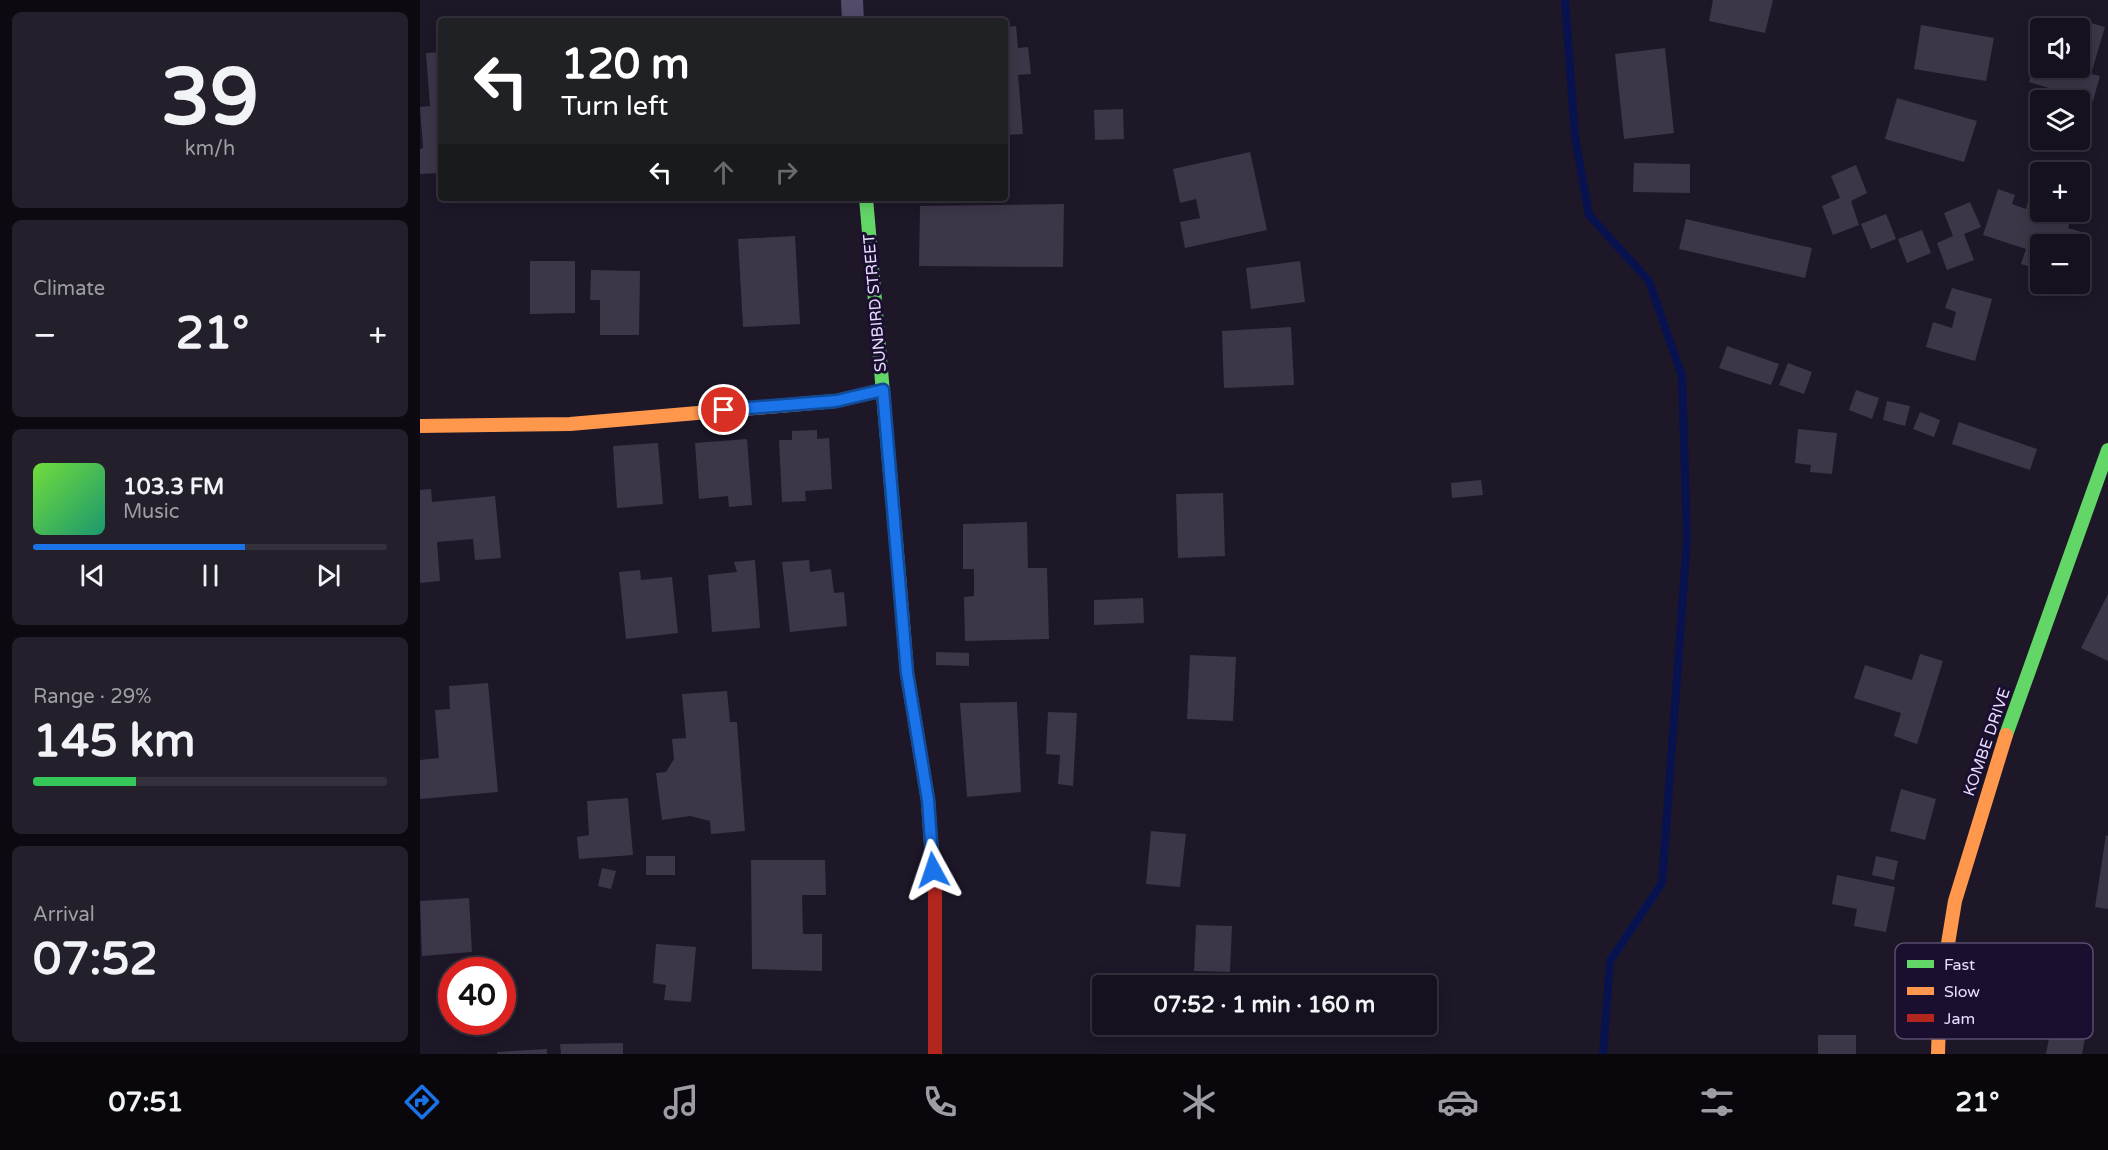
<!DOCTYPE html>
<meta charset="utf-8">
<style>
:root{--surface:#16111e;--page:#231f2b;--text:#f1f3f6;--muted:#9e9da4;--line:#35313c;--accent:#1a73e8}
body{margin:0;font-family:"Varela Round",sans-serif;background:var(--page);color:var(--text);height:100vh;display:flex;flex-direction:column;font-size:22px;white-space:nowrap}
*{box-sizing:border-box;margin:0}
p{font-size:20px;color:var(--muted)}
.icon{flex:none;width:33px;height:33px;fill:none;stroke:currentColor;stroke-width:2;stroke-linecap:round;stroke-linejoin:round}
.map{position:relative;flex:1;overflow:hidden}
.sheet{display:flex;flex-direction:column;gap:12px;padding:12px;background:#0c0910;width:420px}
.sheet>*{flex:none}
.hud{position:absolute;left:18px;top:18px;width:570px;height:183px;border-radius:6px;box-shadow:0 3px 15px #0003,0 0 0 2px var(--line);background:#202124;color:#fff;overflow:hidden}
.controls{position:absolute;left:1610px;top:18px;display:grid;gap:12px}
.controls a{display:grid;place-items:center;width:60px;height:60px;border-radius:6px;background:var(--surface);box-shadow:0 3px 15px #0003,0 0 0 2px var(--line);font-size:30px}
.speed{position:absolute;left:18px;top:957px;display:flex;gap:12px;font-size:30px;font-weight:700;text-align:center}
.speed>*{display:grid;place-content:center;width:78px;height:78px;border-radius:50%;background:var(--surface);box-shadow:0 3px 15px #0003,0 0 0 2px var(--line);line-height:1}
.speed .limit{border:9px solid #d22;background:#fff;color:#111}
.pin{position:absolute;display:grid;place-items:center;width:51px;height:51px;color:#fff;margin:-26px;border:3px solid #fff;border-radius:50%;box-shadow:0 2px 6px #0007}
.me{position:absolute;width:66px;margin:-33px;rotate:355deg;stroke-linejoin:round;filter:drop-shadow(0 0 4px #0008)}
.turn{display:flex;align-items:center;gap:21px;height:126px;padding:0 24px;font-size:27px}
.turn .icon{width:78px;height:78px;stroke-width:2.5}
.turn b{display:block;font-size:42px;line-height:51px}
.lanes{display:flex;align-items:center;height:57px;padding:0 24px;background:#0003;justify-content:center;gap:30px;direction:ltr}
.lanes .off{opacity:.35}
.big{font-size:45px;font-weight:700;line-height:1.1}
.sheet .widget{flex:1;display:flex;flex-direction:column;justify-content:center;gap:9px;min-width:0;padding:0 21px;border-radius:9px;background:var(--page)}
.sheet .dial{align-items:center;gap:0}
.dial b{font-size:78px;line-height:1}
.song{display:flex;align-items:center;gap:18px}
.cover{width:72px;height:72px;border-radius:9px;background:linear-gradient(135deg,hsl(100 70% 55%),hsl(160 70% 35%))}
.played{height:6px;border-radius:3px;background:linear-gradient(90deg,var(--accent) 60%,var(--line) 60%)}
.keys{display:flex;justify-content:space-around;direction:ltr}
.heat{display:flex;justify-content:space-between;align-items:center;font-size:33px;direction:ltr}
.charge{height:9px;border-radius:4px;background:linear-gradient(90deg,#34c759 29%,var(--line) 0)}
.trip{position:absolute;left:672px;top:975px;width:345px;height:60px;border-radius:6px;background:var(--surface);box-shadow:0 3px 15px #0003,0 0 0 2px var(--line);font-weight:700;line-height:60px;text-align:center}
.tabs{display:flex;height:96px;justify-content:space-around;align-items:center;background:#09070c;color:var(--muted)}
.tabs .icon{width:42px;height:42px}
.tabs .current{color:var(--accent)}
.tabs b{font-size:27px;color:var(--text)}
main{display:flex;flex:1;min-height:0}
.map>svg:first-child{display:block}
.lines{fill:none;stroke-linecap:round;stroke-linejoin:round}
.stream{stroke:#07124f;stroke-width:8}
.building{fill:#3d3649}
.street{stroke:#534b69;stroke-width:22}
.fast{stroke:#63d668;stroke-width:14}
.slow{stroke:#ff974d;stroke-width:14}
.jam{stroke:#b3261e;stroke-width:14}
.route-casing{stroke:#114b97;stroke-width:15}
.route{stroke:#1a73e8;stroke-width:10}
.labels{text-anchor:middle;dominant-baseline:central;stroke-width:6;stroke-linejoin:round;paint-order:stroke}
.street-label{font-size:16px;fill:#e8deff;stroke:#1b0f30}
.key{fill:#1b0f30;stroke:#584d6e;stroke-width:1.5}
.key-label{font-size:16px;fill:#e8deff}
</style>
<main>
<section class="sheet">
<div class="widget dial"><b>39</b><p>km/h</p></div>
<div class="widget"><p>Climate</p>
<div class="heat"><a>−</a><b class="big">21°</b><a>+</a></div>
</div>
<div class="widget">
<div class="song"><i class="cover"></i><div><b>103.3 FM</b><p>Music</p></div></div>
<div class="played"></div>
<div class="keys"><svg class="icon" aria-label="previous" viewBox="0 0 24 24"><path d="M18 5L8 12l10 7zM5 5v14"/></svg><svg class="icon" aria-label="pause" viewBox="0 0 24 24"><path d="M8 5v14M16 5v14"/></svg><svg class="icon" aria-label="next" viewBox="0 0 24 24"><path d="M6 5l10 7-10 7zM19 5v14"/></svg></div>
</div>
<div class="widget"><p>Range · 29%</p><b class="big">145 km</b><div class="charge"></div></div>
<div class="widget"><p>Arrival</p><b class="big">07:52</b></div>
</section>
<div class="map">
<svg width="1688" height="1054" viewBox="0 0 1688 1054">
<rect width="100%" height="100%" fill="#1d1728"/>
<g class="lines">
<polyline class="stream" points="1145,0 1155,137 1169,215 1229,281 1262,376 1267,540 1242,883 1190,961 1183,1054"/>
</g>
<g class="building">
<polygon points="1293,0 1353,0 1345,33 1289,21"/>
<polygon points="1646,16 1685,27 1671,74 1680,76 1673,101 1609,82 1618,54 1620,68 1659,68 1659,28 1643,28"/>
<polygon points="1501,25 1574,38 1566,81 1494,69"/>
<polygon points="596,26 598,48 608,47 611,74 598,75 603,134 585,135 585,27"/>
<polygon points="1245,48 1254,133 1204,139 1195,54"/>
<polygon points="21,52 21,173 0,174 0,149 3,148 0,107 10,106 6,53"/>
<polygon points="1477,98 1557,121 1544,162 1465,139"/>
<polygon points="703,109 704,139 675,140 674,110"/>
<polygon points="830,152 847,230 765,248 760,222 780,218 776,199 760,203 753,169"/>
<polygon points="1214,163 1270,164 1270,193 1213,192"/>
<polygon points="1436,165 1447,193 1431,201 1439,225 1413,235 1402,206 1420,198 1411,176"/>
<polygon points="1578,189 1595,195 1592,204 1606,209 1609,198 1620,202 1620,212 1653,212 1648,228 1668,234 1660,262 1659,244 1620,244 1620,257 1614,268 1601,264 1606,249 1563,235"/>
<polygon points="1550,202 1561,227 1544,234 1554,260 1527,270 1517,243 1533,236 1524,213"/>
<polygon points="644,204 643,267 499,266 500,206"/>
<polygon points="1466,214 1476,239 1451,249 1441,224"/>
<polygon points="1266,219 1392,248 1385,278 1259,249"/>
<polygon points="1502,230 1511,253 1487,263 1478,239"/>
<polygon points="375,236 380,324 323,327 318,239"/>
<polygon points="110,261 155,261 155,313 110,314"/>
<polygon points="880,261 885,302 831,309 826,268"/>
<polygon points="171,270 220,271 219,335 180,335 180,300 170,300"/>
<polygon points="1532,288 1572,299 1555,361 1506,347 1513,322 1532,328 1536,312 1525,308"/>
<polygon points="871,327 874,385 804,388 802,331"/>
<polygon points="1307,346 1359,364 1351,385 1299,368"/>
<polygon points="1368,363 1392,372 1384,394 1359,385"/>
<polygon points="1436,390 1459,398 1452,419 1429,410"/>
<polygon points="1467,401 1490,406 1485,426 1463,420"/>
<polygon points="1500,412 1520,420 1514,437 1493,429"/>
<polygon points="1539,422 1617,449 1610,470 1532,444"/>
<polygon points="1378,429 1417,433 1412,474 1390,472 1391,465 1375,463"/>
<polygon points="397,430 397,439 409,438 412,489 385,491 386,501 362,502 359,440 372,440 372,431"/>
<polygon points="327,439 332,505 309,507 308,496 279,499 275,443"/>
<polygon points="238,443 243,504 197,508 193,446"/>
<polygon points="1061,480 1063,495 1032,498 1031,483"/>
<polygon points="11,489 12,502 75,496 81,558 55,560 53,539 17,542 20,581 0,583 0,490"/>
<polygon points="803,493 805,556 758,558 756,494"/>
<polygon points="607,522 608,568 627,568 629,639 545,641 544,597 554,596 554,569 543,569 543,524"/>
<polygon points="335,560 340,628 292,632 288,575 317,572 314,562"/>
<polygon points="389,560 390,572 411,569 414,593 424,592 427,626 370,632 362,562"/>
<polygon points="220,570 221,580 252,577 258,633 206,639 199,572"/>
<polygon points="1688,594 1688,661 1661,648"/>
<polygon points="723,598 724,623 674,625 674,600"/>
<polygon points="516,652 549,653 549,666 516,665"/>
<polygon points="1500,654 1523,661 1497,744 1474,736 1481,713 1434,698 1445,665 1492,680"/>
<polygon points="770,655 816,657 813,721 767,719"/>
<polygon points="68,683 78,792 0,799 0,760 19,758 15,710 30,709 29,686"/>
<polygon points="307,691 310,722 317,722 325,831 291,834 290,821 270,816 242,820 236,773 246,772 254,759 252,739 266,738 262,694"/>
<polygon points="597,702 601,792 547,797 540,703"/>
<polygon points="628,712 657,713 653,786 638,784 640,755 626,754"/>
<polygon points="1481,789 1516,799 1505,840 1470,831"/>
<polygon points="208,798 213,855 159,859 157,837 169,835 167,801"/>
<polygon points="731,831 766,834 760,887 726,884"/>
<polygon points="1686,835 1688,836 1688,909 1675,907"/>
<rect x="226" y="856" width="29" height="19"/>
<polygon points="1456,856 1478,861 1474,880 1452,875"/>
<polygon points="331,860 405,860 406,895 382,895 383,934 402,934 402,971 332,969"/>
<polygon points="182,868 196,871 191,889 178,886"/>
<polygon points="1417,875 1475,887 1466,932 1434,926 1437,909 1412,904"/>
<polygon points="49,898 52,952 2,956 0,901"/>
<polygon points="776,925 812,926 810,972 774,971"/>
<polygon points="236,944 276,947 271,1002 244,1000 246,985 233,983"/>
<polygon points="1636,1002 1671,1008 1662,1054 1626,1054"/>
<rect x="1398" y="1035" width="38" height="19"/>
<polygon points="203,1043 203,1054 141,1054 140,1044"/>
<polygon points="127,1049 127,1054 77,1054 77,1052"/>
</g>
<g class="lines">
<polyline class="street" points="432,0 433,21"/>
<g class="fast">
<polyline points="446,198 479,576"/>
<polyline points="1586,735 1688,450"/>
</g>
<g class="slow">
<polyline points="0,426 150,424 416,401 463,390"/>
<polyline points="479,576 487,673 508,800 512,858"/>
<polyline points="1518,1054 1520,992 1535,901 1586,735"/>
</g>
<polyline class="jam" points="512,858 515,893 515,1054"/>
</g>
<g class="lines">
<defs>
<polyline id="route" points="304,410 416,401 463,390 487,673 508,800 513,870"/>
</defs>
<use href="#route" class="route-casing"/>
<use href="#route" class="route"/>
</g>
<g class="labels">
<g class="street-label">
<text transform="translate(455 303) rotate(-95)">SUNBIRD STREET</text>
<text transform="translate(1567 742) rotate(-71)">KOMBE DRIVE</text>
</g>
</g>
<rect x="1475" y="943" width="198" height="96" rx="9" class="key"/>
<rect x="1487" y="960" width="27" height="8" fill="#63d668"/>
<rect x="1487" y="987" width="27" height="8" fill="#ff974d"/>
<rect x="1487" y="1014" width="27" height="8" fill="#b3261e"/>
<g class="key-label">
<text x="1524" y="970">Fast</text>
<text x="1524" y="997">Slow</text>
<text x="1524" y="1024">Jam</text>
</g>
</svg>
<div class="controls">
<a><svg class="icon" aria-label="sound" viewBox="0 0 24 24"><path d="M4 9h4l5-4v14l-5-4H4zM17 9q2 3 0 6"/></svg></a>
<a><svg class="icon" aria-label="layers" viewBox="0 0 24 24"><path d="M12 4l9 5-9 5-9-5zM3 14l9 5 9-5"/></svg></a>
<a>+</a>
<a>−</a>
</div>
<div class="speed"><div class="limit">40</div></div>
<div class="pin" style="left:304px;top:410px;background:#d93025"><svg class="icon" aria-label="arrive" viewBox="0 0 24 24"><path d="M6 21V4h12l-3 4 3 4H6"/></svg></div>
<svg class="me" style="left:513px;top:870px" viewBox="-20 -20 40 40"><path d="M0-17L14 15 0 8-14 15z" fill="#1a73e8" stroke="#fff" stroke-width="4"/></svg>
<div class="trip">07:52 · 1 min · 160 m</div>
<div class="hud">
<div class="turn"><svg class="icon" aria-label="left" viewBox="0 0 24 24"><path d="M17 20v-9H6M10 6l-5 5 5 5"/></svg><div><b>120 m</b>Turn left</div></div>
<div class="lanes"><svg class="icon" aria-label="left" viewBox="0 0 24 24"><path d="M17 20v-9H6M10 6l-5 5 5 5"/></svg><svg class="icon off" aria-label="ahead" viewBox="0 0 24 24"><path d="M12 20V5M6 11l6-6 6 6"/></svg><svg class="icon off" aria-label="right" viewBox="0 0 24 24"><path d="M7 20v-9h11M14 6l5 5-5 5"/></svg></div>
</div>
</div>
</main>
<nav class="tabs">
<b>07:51</b>
<svg class="icon current" aria-label="directions" viewBox="0 0 24 24"><path d="M12 3l9 9-9 9-9-9zM9 14v-3h6M13 9l2 2-2 2"/></svg>
<svg class="icon" aria-label="music" viewBox="0 0 24 24"><path d="M9 18V5l10-2v13"/><circle cx="6" cy="18" r="3"/><circle cx="16" cy="16" r="3"/></svg>
<svg class="icon" aria-label="phone" viewBox="0 0 24 24"><path d="M5 4h4l2 5-3 2q2 4 5 5l2-3 5 2v4C11 20 4 13 5 4z"/></svg>
<svg class="icon" aria-label="climate" viewBox="0 0 24 24"><path d="M12 3v18M4 7l16 10M4 17L20 7"/></svg>
<svg class="icon" aria-label="car" viewBox="0 0 24 24"><path d="M5 17H2v-5l4-1 3-4h7l3 4 3 1v5h-3M9 17h6M6 11h13"/><circle cx="7" cy="17" r="2"/><circle cx="17" cy="17" r="2"/></svg>
<svg class="icon" aria-label="filters" viewBox="0 0 24 24"><path d="M4 7h16M4 17h16"/><circle cx="9" cy="7" r="2"/><circle cx="15" cy="17" r="2"/></svg>
<b>21°</b>
</nav>
